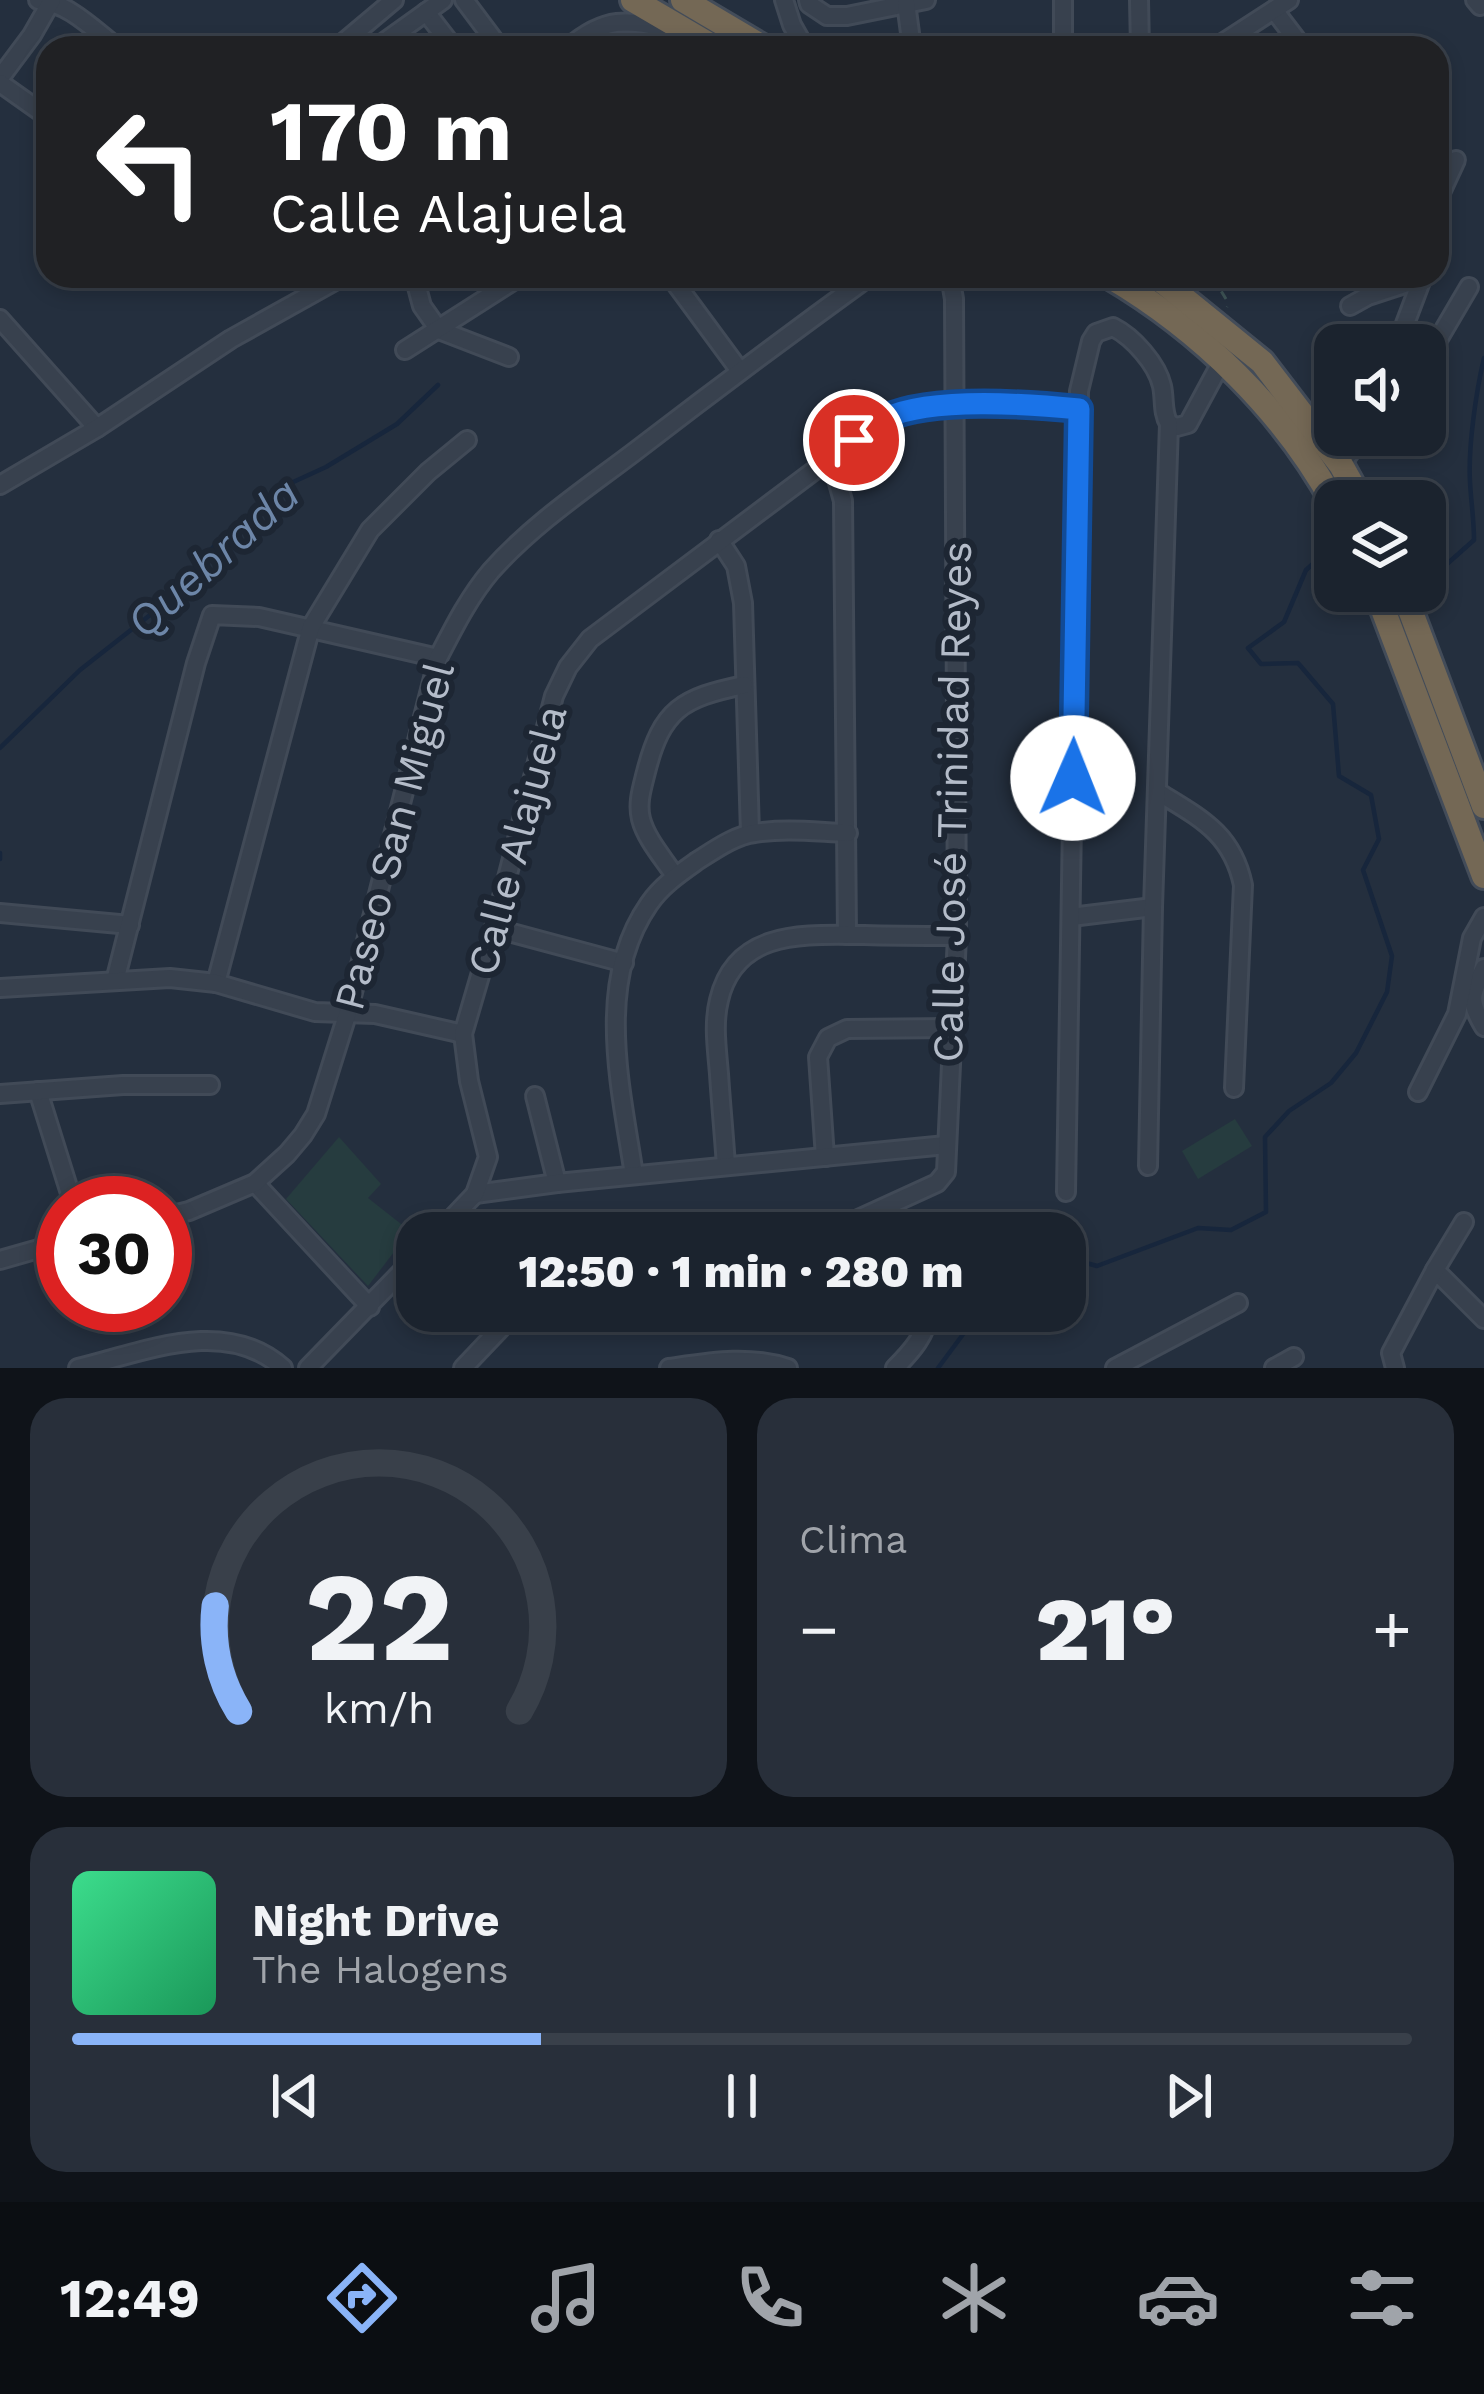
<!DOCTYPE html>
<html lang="es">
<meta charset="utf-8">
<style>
:root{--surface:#1b232e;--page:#282f3a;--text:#f1f3f6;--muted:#a0a4aa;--line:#39404a;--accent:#8ab4f8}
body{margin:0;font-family:"Work Sans",sans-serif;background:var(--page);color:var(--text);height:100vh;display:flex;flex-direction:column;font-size:45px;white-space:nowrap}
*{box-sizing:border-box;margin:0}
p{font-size:39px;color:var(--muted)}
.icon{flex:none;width:66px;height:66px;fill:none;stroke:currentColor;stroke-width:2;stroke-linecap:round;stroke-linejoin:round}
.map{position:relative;height:1368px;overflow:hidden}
.panel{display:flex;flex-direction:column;gap:30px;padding:30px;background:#0f1319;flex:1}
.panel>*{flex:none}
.banner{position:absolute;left:36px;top:36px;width:1413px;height:252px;border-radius:36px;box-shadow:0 6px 18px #0003,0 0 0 3px var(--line);background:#202124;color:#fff;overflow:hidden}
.fabs{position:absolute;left:1314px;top:324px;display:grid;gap:24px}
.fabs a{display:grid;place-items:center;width:132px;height:132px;border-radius:24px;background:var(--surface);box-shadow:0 6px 18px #0003,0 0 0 3px var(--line);font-size:60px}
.speed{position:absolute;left:36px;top:1176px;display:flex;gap:24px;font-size:60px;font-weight:700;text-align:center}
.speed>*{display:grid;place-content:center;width:156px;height:156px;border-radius:50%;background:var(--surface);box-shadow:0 6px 18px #0003,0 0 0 3px var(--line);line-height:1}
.speed .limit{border:18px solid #d22;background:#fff;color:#111}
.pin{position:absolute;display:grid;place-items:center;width:102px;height:102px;color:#fff;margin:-51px;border:6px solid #fff;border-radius:50%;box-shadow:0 3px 12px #0007}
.me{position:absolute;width:132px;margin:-66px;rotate:1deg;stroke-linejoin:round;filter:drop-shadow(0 0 9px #0008)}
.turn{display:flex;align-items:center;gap:42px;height:252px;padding:0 36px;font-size:54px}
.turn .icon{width:156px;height:156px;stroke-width:2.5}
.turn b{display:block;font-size:84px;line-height:102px}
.big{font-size:90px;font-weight:800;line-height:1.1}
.panel .tile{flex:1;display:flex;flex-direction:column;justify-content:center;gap:18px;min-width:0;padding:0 42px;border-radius:36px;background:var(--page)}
.panel .dial{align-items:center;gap:0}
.dial svg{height:312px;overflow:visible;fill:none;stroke:var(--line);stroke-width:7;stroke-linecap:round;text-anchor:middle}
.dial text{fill:var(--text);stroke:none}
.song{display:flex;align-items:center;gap:36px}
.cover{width:144px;height:144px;border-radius:18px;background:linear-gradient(135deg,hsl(150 70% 55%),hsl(150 70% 35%))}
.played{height:12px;border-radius:6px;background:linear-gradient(90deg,var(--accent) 35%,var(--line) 35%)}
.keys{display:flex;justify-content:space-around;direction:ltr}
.heat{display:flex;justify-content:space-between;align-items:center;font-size:66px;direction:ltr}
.panel .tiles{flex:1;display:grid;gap:30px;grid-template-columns:1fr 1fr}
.tile:last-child{grid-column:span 2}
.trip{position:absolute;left:396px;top:1212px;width:690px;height:120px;border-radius:36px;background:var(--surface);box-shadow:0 6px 18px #0003,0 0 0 3px var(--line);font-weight:800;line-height:120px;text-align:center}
.menu{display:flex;height:192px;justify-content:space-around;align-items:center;background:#0b0e12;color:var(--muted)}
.menu .icon{width:84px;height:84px}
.menu .selected{color:var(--accent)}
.menu b{font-size:54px;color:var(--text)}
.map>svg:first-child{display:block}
.green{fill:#263c3f}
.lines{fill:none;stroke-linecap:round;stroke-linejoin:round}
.stream{stroke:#17263c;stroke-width:4.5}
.minor-casing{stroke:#414a57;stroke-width:22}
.highway-casing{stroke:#434c59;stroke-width:30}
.path{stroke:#3f5557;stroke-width:3;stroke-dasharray:9 9;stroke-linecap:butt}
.minor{stroke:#38414e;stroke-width:16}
.highway{stroke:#746855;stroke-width:24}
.route-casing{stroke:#114b97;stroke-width:30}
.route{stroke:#1a73e8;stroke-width:21}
.labels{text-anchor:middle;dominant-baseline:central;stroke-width:12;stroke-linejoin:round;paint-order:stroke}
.street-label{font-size:42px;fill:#b4bcc9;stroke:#1d2633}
.water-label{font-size:45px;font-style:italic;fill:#6d86a8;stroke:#1d2633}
</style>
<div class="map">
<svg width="1484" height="1368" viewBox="0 0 1484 1368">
<rect width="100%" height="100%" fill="#242f3e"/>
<g class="green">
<polygon points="1235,1119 1252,1146 1198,1179 1182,1151"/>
<polygon points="339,1137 381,1184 368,1198 410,1231 368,1286 286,1199"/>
</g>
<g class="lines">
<g class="stream">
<path d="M1425,568L1447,564L1474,540C1474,520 1471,501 1470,482C1468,447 1476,392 1484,358"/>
<polyline points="0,748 80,670 150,615 218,542 291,483 326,467 397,424 438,385"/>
<polyline points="0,853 0,859"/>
<polyline points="1065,1257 1097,1266 1198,1228 1231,1230 1266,1212 1265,1137 1289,1111 1331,1083 1356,1053 1387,992 1392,956 1363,870 1379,839 1371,795 1339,776 1333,704 1298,663 1261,664 1248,648 1284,622 1306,570 1316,561 1335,563"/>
<polyline points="938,1368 964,1333 970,1311"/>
</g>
<defs>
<g id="minor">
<path d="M38,0C69,3 94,30 118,48"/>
<polyline points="464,0 500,48"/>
<polyline points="784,0 792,25 805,48"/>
<polyline points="808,0 809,4 827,16 847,16 926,0"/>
<polyline points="1063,0 1063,48"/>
<polyline points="1139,0 1140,48"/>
<polyline points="1475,0 1480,6"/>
<polyline points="906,3 912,48"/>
<polyline points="1274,10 1303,48"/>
<polyline points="426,12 450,43"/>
<polyline points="337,48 394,0"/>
<polyline points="376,48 443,0"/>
<path d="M568,48C605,16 627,19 672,30"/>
<polyline points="886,48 912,42"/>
<polyline points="1215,48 1289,0"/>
<polyline points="0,78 32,35 52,0"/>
<polyline points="0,83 48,117"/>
<polyline points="1437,201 1456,160"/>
<polyline points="414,276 422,306 439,330 509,357"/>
<polyline points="670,276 740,371"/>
<polyline points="1350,306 1368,296 1423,278"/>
<polyline points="0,319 97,428"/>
<polyline points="1397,345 1423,276"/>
<polyline points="405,350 521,276"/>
<polyline points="1425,362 1469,287"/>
<polyline points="1169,424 1177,427 1188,424 1222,361"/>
<polyline points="825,461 835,472 843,501 847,935"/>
<polyline points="1341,465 1363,435"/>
<polyline points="0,485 97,428 231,339 344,276"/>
<polyline points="719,540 736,566 743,603 750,833"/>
<path d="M1158,792C1200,818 1232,833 1243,885L1234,1088"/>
<path d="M675,876C664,859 646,839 641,819C637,803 642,788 646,772C662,709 682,698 744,685"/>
<polyline points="0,913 130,925"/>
<polyline points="1071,917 1153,907"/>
<polyline points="494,928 624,963"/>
<path d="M1484,968C1471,995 1468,1000 1484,1027"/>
<polyline points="115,981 196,663 212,615 259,617 438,658"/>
<polyline points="216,983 311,627 370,530 428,472 467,440"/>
<polyline points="0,988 170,978 216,983 315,1012 375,1014 463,1034"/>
<polyline points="38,1091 73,1203"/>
<polyline points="1418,1092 1457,1014 1472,938 1484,917"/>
<polyline points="0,1094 123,1085 210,1085"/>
<polyline points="535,1096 557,1183"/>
<polyline points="825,1157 818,1057 828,1038 847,1029 952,1028"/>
<path d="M726,1166C724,1135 721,1105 719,1074C717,1049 713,1024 719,1000C736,928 807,935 864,935C895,936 926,936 957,936"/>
<path d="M634,1175C621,1088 594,983 649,904C661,886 680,873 697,861C713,851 735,835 755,833C785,828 817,832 848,833"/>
<polyline points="255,1183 370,1307"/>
<path d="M1066,1192L1079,391L1091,341L1096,333L1113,327C1133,337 1157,364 1162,386C1165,400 1162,412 1169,424L1153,907L1148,1166"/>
<polyline points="475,1194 557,1183 946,1145"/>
<path d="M165,1217L189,1211L255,1183L287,1154L303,1135L316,1114L348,1012L438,658C454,627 469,597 491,571C532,525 584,490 633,453C711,393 790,334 870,276"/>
<polyline points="438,1233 475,1194 488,1157 469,1081 463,1034 494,928 554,696 568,667 590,639 883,419 918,407 954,405 1079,408"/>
<polyline points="805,1233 854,1221 937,1183 946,1172 957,936 954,299 950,276"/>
<polyline points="0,1260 63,1242"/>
<polyline points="1435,1270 1484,1319"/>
<path d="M78,1368C144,1352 225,1316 283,1368"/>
<polyline points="308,1368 417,1256"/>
<polyline points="463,1368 517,1311"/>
<path d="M669,1368C710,1362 748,1355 788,1368"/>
<path d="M895,1368C912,1351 926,1335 930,1311"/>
<polyline points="1115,1368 1238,1303"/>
<polyline points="1274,1368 1294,1357"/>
<polyline points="1395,1368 1391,1353 1435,1270 1464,1222"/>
</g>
<g id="highway">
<polyline points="633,0 715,48"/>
<polyline points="683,0 764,48"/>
<path d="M1109,276C1201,330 1284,411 1335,505"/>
<polyline points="1156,276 1262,362 1341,465 1361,501"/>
<polyline points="1376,591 1484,876"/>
<polyline points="1403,591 1484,806"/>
</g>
</defs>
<use href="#minor" class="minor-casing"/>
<use href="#highway" class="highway-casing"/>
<polyline class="path" points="1212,276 1229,304 1227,307"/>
<use href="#minor" class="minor"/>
<use href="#highway" class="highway"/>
</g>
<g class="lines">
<defs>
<path id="route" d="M854,440C864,432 875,423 886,418C931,397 1029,404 1079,409L1073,778"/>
</defs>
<use href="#route" class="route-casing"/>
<use href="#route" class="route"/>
</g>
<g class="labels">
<g class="street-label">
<text transform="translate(952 802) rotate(-89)">Calle José Trinidad Reyes</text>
<text transform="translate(394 836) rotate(-75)">Paseo San Miguel</text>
<text transform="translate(517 840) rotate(-75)">Calle Alajuela</text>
</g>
<g class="water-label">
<text transform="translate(213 558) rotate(-42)">Quebrada</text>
</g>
</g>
</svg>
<div class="fabs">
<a><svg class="icon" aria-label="sound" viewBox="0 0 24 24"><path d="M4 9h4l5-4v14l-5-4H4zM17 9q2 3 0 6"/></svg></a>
<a><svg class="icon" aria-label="layers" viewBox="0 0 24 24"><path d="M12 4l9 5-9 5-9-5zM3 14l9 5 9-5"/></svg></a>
</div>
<div class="speed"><div class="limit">30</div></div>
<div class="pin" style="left:854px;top:440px;background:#d93025"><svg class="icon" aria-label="arrive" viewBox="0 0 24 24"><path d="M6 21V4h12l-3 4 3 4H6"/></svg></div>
<svg class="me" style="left:1073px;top:778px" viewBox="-20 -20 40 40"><circle r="19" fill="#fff"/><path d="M0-13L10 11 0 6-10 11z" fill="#1a73e8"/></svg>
<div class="trip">12:50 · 1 min · 280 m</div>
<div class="banner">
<div class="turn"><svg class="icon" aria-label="left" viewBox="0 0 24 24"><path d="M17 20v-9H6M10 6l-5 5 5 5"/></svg><div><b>170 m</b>Calle Alajuela</div></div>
</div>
</div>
<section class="panel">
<div class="tiles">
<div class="tile dial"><svg viewBox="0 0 100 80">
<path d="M14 69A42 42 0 1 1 86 69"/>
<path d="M14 69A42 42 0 0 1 8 42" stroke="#8ab4f8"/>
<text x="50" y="56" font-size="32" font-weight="700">22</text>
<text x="50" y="72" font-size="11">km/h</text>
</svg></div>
<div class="tile"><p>Clima</p>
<div class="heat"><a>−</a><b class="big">21°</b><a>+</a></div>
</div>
<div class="tile">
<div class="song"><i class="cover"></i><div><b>Night Drive</b><p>The Halogens</p></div></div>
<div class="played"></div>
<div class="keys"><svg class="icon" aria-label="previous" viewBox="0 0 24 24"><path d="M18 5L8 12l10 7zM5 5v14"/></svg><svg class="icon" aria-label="pause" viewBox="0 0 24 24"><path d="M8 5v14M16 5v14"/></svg><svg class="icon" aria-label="next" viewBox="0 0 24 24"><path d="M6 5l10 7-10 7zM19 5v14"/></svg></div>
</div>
</div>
</section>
<nav class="menu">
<b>12:49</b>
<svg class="icon selected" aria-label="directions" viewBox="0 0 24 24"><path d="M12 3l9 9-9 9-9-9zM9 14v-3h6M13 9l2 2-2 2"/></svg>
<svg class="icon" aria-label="music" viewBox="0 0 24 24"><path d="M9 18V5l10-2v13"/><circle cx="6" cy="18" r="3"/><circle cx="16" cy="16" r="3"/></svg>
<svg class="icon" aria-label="phone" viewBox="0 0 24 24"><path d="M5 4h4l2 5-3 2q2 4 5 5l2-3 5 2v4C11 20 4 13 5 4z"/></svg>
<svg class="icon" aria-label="climate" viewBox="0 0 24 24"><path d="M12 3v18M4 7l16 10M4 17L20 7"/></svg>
<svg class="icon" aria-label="car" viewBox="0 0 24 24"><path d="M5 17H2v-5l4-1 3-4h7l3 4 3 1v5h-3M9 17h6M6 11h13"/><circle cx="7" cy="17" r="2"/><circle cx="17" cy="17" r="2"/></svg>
<svg class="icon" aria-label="filters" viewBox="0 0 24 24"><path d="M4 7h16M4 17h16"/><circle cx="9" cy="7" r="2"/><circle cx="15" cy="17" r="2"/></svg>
</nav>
